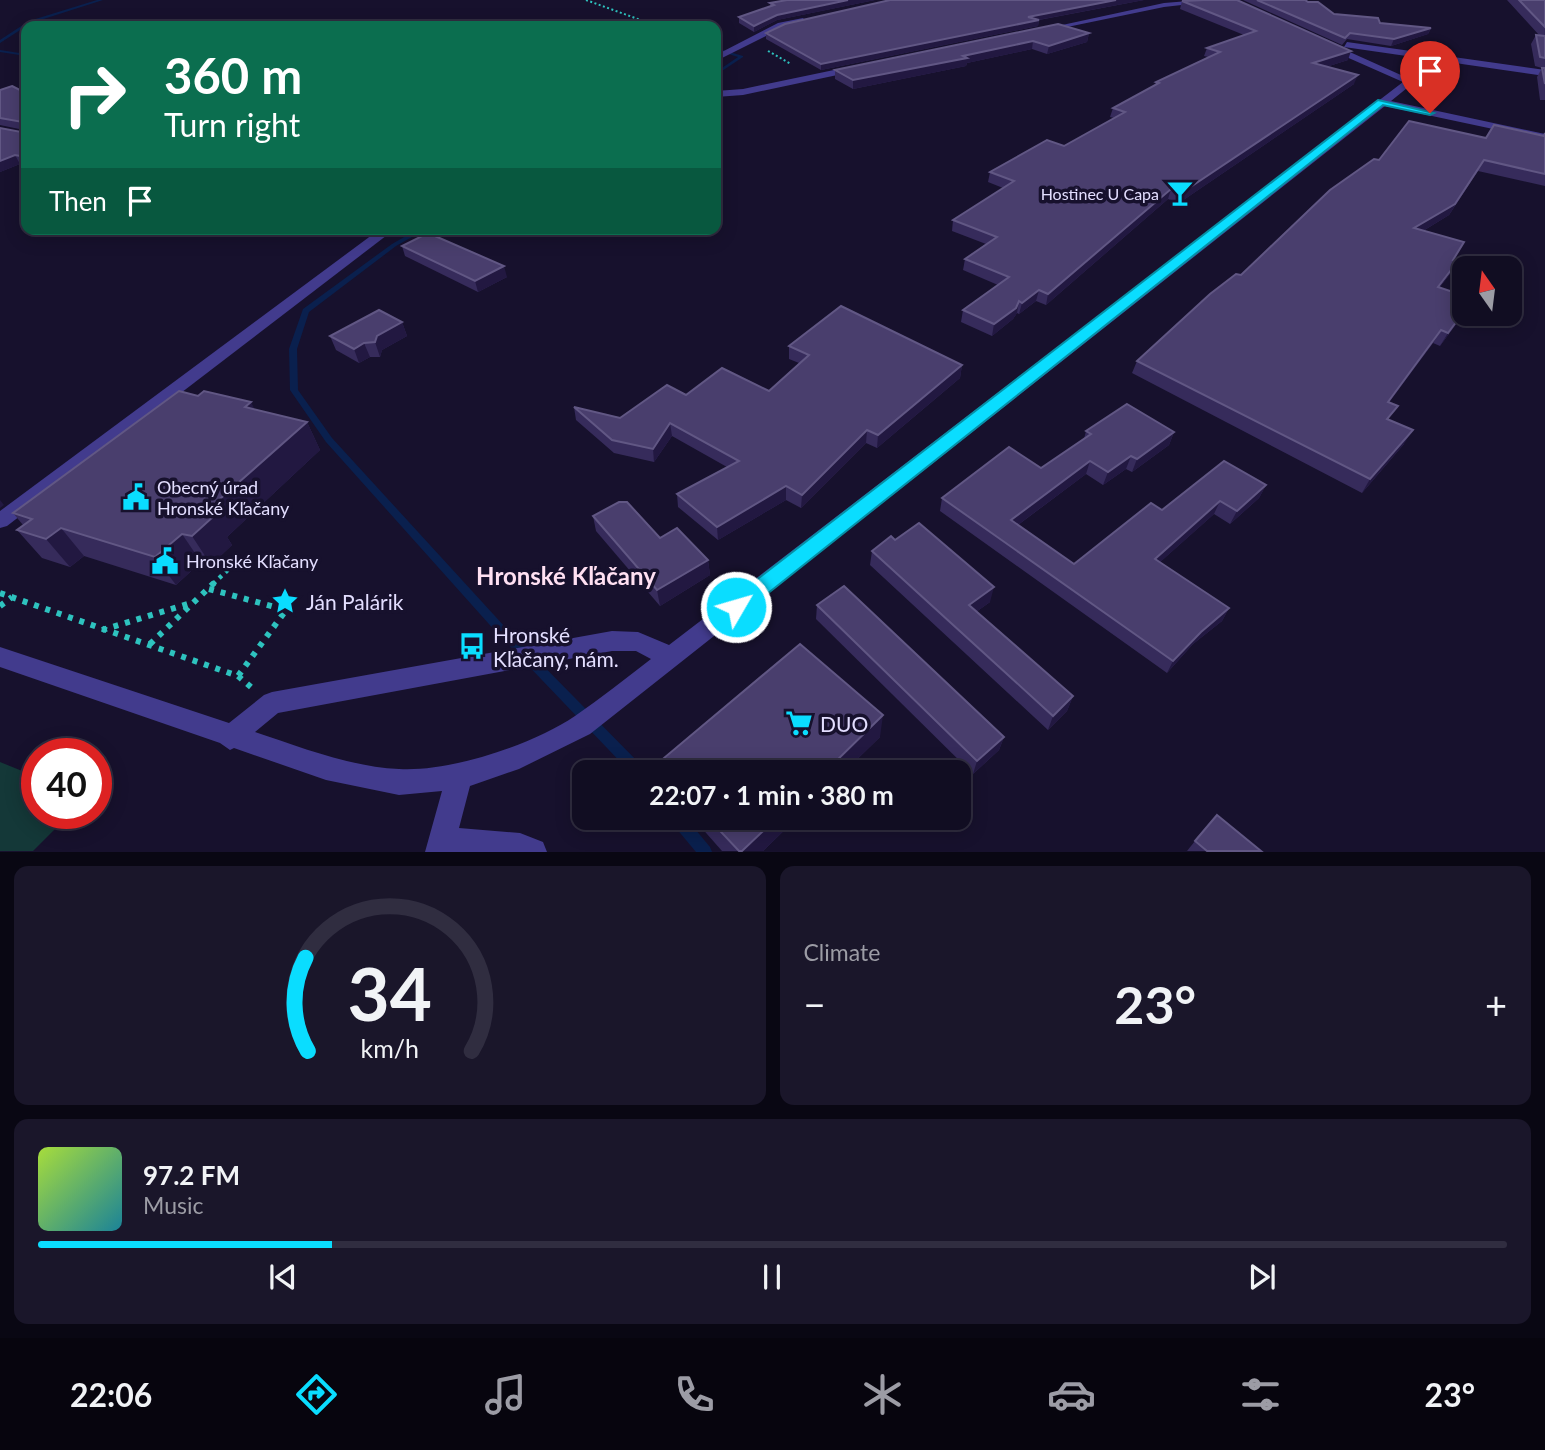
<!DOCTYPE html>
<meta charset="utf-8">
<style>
:root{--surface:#110d22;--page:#1a162a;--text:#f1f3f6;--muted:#9c9ca5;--line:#302d40;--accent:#0addff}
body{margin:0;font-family:Lato,sans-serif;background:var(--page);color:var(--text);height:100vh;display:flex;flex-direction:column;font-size:26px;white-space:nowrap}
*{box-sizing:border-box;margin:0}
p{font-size:23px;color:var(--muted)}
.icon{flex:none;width:38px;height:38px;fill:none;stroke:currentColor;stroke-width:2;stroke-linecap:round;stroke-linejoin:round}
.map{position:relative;height:852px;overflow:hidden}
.panel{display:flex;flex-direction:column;gap:14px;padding:14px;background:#090713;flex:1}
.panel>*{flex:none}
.guide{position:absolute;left:21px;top:21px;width:700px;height:214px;border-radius:14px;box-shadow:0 4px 18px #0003,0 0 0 2px var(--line);background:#0b6e4f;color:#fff;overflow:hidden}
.needle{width:46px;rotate:346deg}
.controls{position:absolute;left:1452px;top:256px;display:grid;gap:14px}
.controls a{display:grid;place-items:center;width:70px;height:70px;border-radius:14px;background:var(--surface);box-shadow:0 4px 18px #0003,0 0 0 2px var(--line);font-size:35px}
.speed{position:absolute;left:21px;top:738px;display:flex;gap:14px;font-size:35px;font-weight:700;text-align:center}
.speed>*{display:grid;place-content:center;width:91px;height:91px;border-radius:50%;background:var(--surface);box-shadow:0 4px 18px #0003,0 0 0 2px var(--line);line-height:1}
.speed .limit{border:10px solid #d22;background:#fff;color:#111}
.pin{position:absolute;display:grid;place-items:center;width:60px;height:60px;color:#fff;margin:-72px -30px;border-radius:50% 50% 50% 0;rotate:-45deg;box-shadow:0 0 7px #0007}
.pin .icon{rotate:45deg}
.me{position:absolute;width:77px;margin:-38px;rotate:52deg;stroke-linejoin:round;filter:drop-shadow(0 0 5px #0008)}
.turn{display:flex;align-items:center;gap:24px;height:147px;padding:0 28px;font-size:32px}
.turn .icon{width:91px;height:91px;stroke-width:2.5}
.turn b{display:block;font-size:49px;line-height:60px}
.then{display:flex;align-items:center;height:66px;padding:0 28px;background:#0003;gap:14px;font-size:26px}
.big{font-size:52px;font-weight:700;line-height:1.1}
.panel .tile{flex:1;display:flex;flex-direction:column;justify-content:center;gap:10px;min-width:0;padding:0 24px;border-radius:14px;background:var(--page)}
.panel .dial{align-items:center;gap:0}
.dial svg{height:182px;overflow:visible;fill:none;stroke:var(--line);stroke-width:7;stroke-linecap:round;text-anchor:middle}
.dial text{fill:var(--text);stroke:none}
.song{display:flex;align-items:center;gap:21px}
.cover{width:84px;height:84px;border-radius:10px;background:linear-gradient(135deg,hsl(80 70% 55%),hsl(190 70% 35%))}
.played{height:7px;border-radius:4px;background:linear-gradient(90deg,var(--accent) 20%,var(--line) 20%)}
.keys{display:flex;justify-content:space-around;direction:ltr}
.heat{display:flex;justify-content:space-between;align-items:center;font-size:38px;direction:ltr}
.panel .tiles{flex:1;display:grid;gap:14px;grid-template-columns:1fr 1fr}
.tile:last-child{grid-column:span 2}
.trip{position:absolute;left:572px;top:760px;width:399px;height:70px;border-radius:14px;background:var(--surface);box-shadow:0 4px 18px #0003,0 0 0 2px var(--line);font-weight:700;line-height:70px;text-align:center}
.dock{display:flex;height:112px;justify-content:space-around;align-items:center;background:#07050e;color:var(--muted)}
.dock .icon{width:49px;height:49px}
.dock .active{color:var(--accent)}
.dock b{font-size:32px;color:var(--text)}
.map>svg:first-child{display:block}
.green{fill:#143838}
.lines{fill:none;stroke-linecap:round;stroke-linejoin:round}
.stream{fill:#0a204e;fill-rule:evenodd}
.path-far2{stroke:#2ec3bf;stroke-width:2;stroke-dasharray:2 2.5;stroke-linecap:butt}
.path-far1{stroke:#2ec3bf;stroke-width:4.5;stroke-dasharray:3.5 5;stroke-linecap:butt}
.path{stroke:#2ec3bf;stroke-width:6;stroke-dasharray:5 7;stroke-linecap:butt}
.minor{fill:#423b8d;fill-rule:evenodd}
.wall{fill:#362b5b}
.shaded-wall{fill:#221841}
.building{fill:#493e6d;stroke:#615784;stroke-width:2}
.route{fill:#0addff;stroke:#0690a6;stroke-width:2}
.labels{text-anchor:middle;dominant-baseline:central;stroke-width:7;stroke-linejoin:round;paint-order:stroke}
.far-poi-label{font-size:16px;fill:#e3deff;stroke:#17112d;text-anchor:end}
.poi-label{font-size:18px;fill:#e3deff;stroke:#17112d;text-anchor:start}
.near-poi-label{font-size:21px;fill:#e3deff;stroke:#17112d;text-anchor:start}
.near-quarter-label{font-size:24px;font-weight:bold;fill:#ffe0f2;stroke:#17112d}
</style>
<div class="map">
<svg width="1545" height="852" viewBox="0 0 1545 852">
<rect width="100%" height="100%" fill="#17112d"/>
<polygon class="green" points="0,762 37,777 37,814 70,814 33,851 0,851"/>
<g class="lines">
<g class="stream">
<polygon points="97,0 103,0 31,23 0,43 0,40 29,21"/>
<polygon points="578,20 604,26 597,26 578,22 515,26"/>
<polygon points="716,48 743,56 743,57 716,75 716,72 738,57 716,50"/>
<polygon points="0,50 26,54 26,56 0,52"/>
<polygon points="418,229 426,229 396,246 309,312 297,349 298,390 332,438 505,627 644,768 645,772 630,772 497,633 326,442 290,390 289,349 303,309 392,244"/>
<polygon points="669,817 685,817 710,847 712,852 696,852 671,822"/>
</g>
<g class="path-far2">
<polyline points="586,0 657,26"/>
<polyline points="768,51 791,64"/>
</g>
<polyline class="path-far1" points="213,584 234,564"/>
<g class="path">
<polyline points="209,589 286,610 238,676"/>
<polyline points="0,593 238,676 251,687"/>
<polyline points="0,606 12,597"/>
<polyline points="102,630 191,603"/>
<polyline points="150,644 215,582"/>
</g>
<g class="minor">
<polygon points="1201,0 1208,2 1164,7 1043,32 1039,30 1164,3"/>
<polygon points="803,18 806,22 784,27 716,61 716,55 778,23"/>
<polygon points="1347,42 1545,70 1545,76 1344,47"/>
<path d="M1326,44H1332L1412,80V84L1391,101L1545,134V140L1385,106L590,734L519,769L470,786L459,828L520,833L543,842L547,852H425L442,791L399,795L326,780L234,748L230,750L220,743L0,667V647L229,723L264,695L272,692L612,631L638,632L669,645L1403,82L1326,48ZM612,651H636L651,659C626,678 601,698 575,716C532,745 451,772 399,769C351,767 300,747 255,732L278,713Z"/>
<polygon points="858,65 861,66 861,70 743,95 716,97 716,91 743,89"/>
<polygon points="380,229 395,229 7,526 0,528 0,511"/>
</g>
</g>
<g class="wall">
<polygon points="787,0 875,0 777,20 754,32 739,23 739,17 770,6 770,3"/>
<polygon points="890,0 1144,0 1039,20 1038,26 821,70 766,39 766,33"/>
<polygon points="1243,0 1305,0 1334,14 1380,23 1431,28 1428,34 1391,46 1347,39 1342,45"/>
<polygon points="1507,0 1545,0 1545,100 1540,100 1537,77 1542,68 1535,66 1531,44 1536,35 1539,35"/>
<polygon points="1182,1 1348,60 1326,67 1354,84 1179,203 1168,199 1046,305 1036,301 1019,314 1017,313 1013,319 992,336 961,322 963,310 998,285 963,270 965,259 986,244 952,231 953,220 1003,188 988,182 990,172 1064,146 1114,118 1110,117 1113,108 1155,85 1156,82 1208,57 1204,56 1207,48 1244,35 1180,9"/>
<polygon points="1058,24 1089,33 1087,42 1047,54 1032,49 967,63 966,66 853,89 835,79 835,70"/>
<polygon points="0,90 26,93 26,165 20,164 0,172 0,128 21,132 24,130 0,125 0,127"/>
<polygon points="1545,133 1545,186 1478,171 1449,215 1423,231 1453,260 1450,274 1440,287 1465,312 1440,346 1433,343 1389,402 1389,420 1404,444 1362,493 1132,373 1137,361 1379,160 1486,138 1543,136"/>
<polygon points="402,246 507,277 478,292 405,256"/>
<polygon points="402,322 407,336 382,350 380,357 370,357 359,363 336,350 330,336"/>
<polygon points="789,346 962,365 960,378 877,448 866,443 801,508 786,500 718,540 678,507 677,494 727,467 672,436 654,462 614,453 576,420 574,407 620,418 686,395 769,391 799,363 789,359"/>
<polygon points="254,409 307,422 320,450 227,537 232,545 211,565 201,562 176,585 84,556 70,567 42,558 17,530 23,525 13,513"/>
<polygon points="1086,431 1174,432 1169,445 1132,472 1126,469 1103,485 1086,474 1018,525 1074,564 1162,510 1266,485 1259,498 1230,524 1214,514 1160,562 1229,608 1222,621 1193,644 1167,673 940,511 942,498 1041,468 1084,439"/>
<polygon points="593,516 660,538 708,560 710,575 660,606 596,531"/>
<polygon points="895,540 990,602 976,612 1073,696 1067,711 1048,730 870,565 872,551"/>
<polygon points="817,605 1004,737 999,750 973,774 816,619"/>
<polygon points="880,737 844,772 660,772 658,763"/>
<polygon points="692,817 798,817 763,851 722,851"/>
<polygon points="1195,841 1261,851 1187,851"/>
</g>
<g class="shaded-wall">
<polygon points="848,0 875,0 777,20 754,32 754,26 777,15"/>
<polygon points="1116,0 1144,0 1027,22 1028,17"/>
<polygon points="1039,20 1038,26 821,70 821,64"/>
<polygon points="1431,28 1428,34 1391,46 1394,39"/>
<polygon points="1089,33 1087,42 1047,54 1049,46"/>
<polygon points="1033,41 1032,49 967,63 966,66 853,89 853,80"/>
<polygon points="1351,51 1348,60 1310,72 1313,63"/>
<polygon points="1358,75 1354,84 1179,203 1183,192"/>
<polygon points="15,155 20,164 0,172 0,161"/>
<polygon points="1484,160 1449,215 1408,240 1414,228"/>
<polygon points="1171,189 1168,199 1046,305 1048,294"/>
<polygon points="1458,261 1450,274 1431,299 1438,287"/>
<polygon points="504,266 507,277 478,292 475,281"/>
<polygon points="1039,290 1036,301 1019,314 1022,303"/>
<polygon points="1019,301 1017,313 1013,319 992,336 994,324"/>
<polygon points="1465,310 1465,312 1440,346 1448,333"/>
<polygon points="402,322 407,336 382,350 380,357 375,342 377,336"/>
<polygon points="1441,330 1433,343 1380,415 1388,402"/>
<polygon points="364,343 370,357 359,363 354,349"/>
<polygon points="962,365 960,378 877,448 878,435"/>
<polygon points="251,402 265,430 245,407"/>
<polygon points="307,422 320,450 227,537 232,545 211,565 192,536 204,513"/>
<polygon points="670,423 672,436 654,462 653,449"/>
<polygon points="867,430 866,443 801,508 802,495"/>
<polygon points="1413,430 1404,444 1362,493 1370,479"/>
<polygon points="1174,432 1169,445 1132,472 1137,459"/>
<polygon points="1131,456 1126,469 1103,485 1108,472"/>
<polygon points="1090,461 1086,474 1007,533 1011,520"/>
<polygon points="1266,485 1259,498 1230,524 1237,511"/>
<polygon points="786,486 786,500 718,540 717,527"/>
<polygon points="0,500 4,505 0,508"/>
<polygon points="1220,501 1214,514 1149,572 1155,559"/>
<polygon points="61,528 84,556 70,567 46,539"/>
<polygon points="182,534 201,562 176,585 155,557"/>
<polygon points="708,560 710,575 660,606 657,590"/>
<polygon points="994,587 990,602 965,620 969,605"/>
<polygon points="1229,608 1222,621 1193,644 1167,673 1173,661 1201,632"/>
<polygon points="1073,696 1067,711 1048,730 1053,716"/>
<polygon points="883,715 880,737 844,772 825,772"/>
<polygon points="1004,737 999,750 973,774 977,761"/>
<polygon points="778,817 798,817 763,851 742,851"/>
</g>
<g class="building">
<polygon points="787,0 848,0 777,15 754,26 739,17 774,5 770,3"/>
<polygon points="890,0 1116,0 1028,17 1039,20 821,64 766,33 785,24"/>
<polygon points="1204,0 1237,0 1351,51 1313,63 1358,75 1183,192 1171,189 1048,294 1039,290 1022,303 1019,301 1016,308 994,324 963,310 1009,277 965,259 997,237 953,220 1014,181 990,172 1047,140 1064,146 1125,112 1113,108 1159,83 1156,82 1220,52 1207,48 1256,31 1182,1"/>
<polygon points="1257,0 1305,0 1308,2 1318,2 1334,14 1378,18 1380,23 1431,28 1394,39 1350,33 1345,38"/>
<polygon points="1519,0 1545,0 1545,27"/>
<polygon points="1058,24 1089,33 1049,46 1033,41 963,56 967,58 853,80 835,70"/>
<polygon points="1536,35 1545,36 1545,58 1540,57"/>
<polygon points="1542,68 1545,68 1545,84"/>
<polygon points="12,86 26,93 26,157 15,155 0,161 0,128 21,132 24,130 23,122 0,118 0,90"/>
<polygon points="1409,121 1486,138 1494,125 1544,136 1545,133 1545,174 1484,160 1455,204 1414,228 1464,242 1453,260 1458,261 1438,287 1465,296 1465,310 1448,333 1441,330 1388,402 1398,406 1387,419 1413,430 1370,479 1137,361 1210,294 1236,274 1241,275 1330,190 1374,159 1379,160"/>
<polygon points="428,233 504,266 475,281 402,246"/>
<polygon points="841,306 962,365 878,435 867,430 802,495 786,486 717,527 677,494 739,461 670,423 653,449 612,440 574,407 620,418 667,385 686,395 722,368 769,391 809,355 789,346"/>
<polygon points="379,310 402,322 377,336 375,342 364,343 354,349 330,336"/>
<polygon points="179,391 198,396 204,391 251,402 245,407 307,422 204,513 214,516 192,536 182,534 155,557 61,528 46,539 17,530 32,519 13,513"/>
<polygon points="1127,404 1174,432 1137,459 1131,456 1108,472 1090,461 1011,520 1074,564 1151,503 1162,510 1224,461 1266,485 1237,511 1220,501 1155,559 1229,608 1201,632 1173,661 942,498 1009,447 1041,468 1091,434 1086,431"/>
<polygon points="619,502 627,502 660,538 677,528 708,560 657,590 593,516"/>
<polygon points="919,523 994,587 969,605 1073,696 1053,716 872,551 891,536 895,540"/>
<polygon points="844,586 1004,737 977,761 817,605"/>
<polygon points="800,644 883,715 825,772 666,772 658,763"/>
<polygon points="1217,815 1261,851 1207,851 1195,841"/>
<polygon points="707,817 778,817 742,851 739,851"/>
</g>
<polygon class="route" points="1378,100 1434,113 1430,115 1383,105 743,613 736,615 729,613 726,607 729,601"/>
<defs>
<symbol id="bar-bare" viewBox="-9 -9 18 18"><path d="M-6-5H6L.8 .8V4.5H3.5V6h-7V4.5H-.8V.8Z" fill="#0addff" stroke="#17112d" stroke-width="2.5" paint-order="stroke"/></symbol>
<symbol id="civic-bare" viewBox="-9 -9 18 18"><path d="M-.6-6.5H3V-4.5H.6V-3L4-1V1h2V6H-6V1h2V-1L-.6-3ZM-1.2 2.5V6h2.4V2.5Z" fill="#0addff" stroke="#17112d" stroke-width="2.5" paint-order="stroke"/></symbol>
<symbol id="sight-bare" viewBox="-9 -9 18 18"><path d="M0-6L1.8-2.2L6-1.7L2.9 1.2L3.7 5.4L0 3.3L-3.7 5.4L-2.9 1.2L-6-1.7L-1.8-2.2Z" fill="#0addff" stroke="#17112d" stroke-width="2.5" paint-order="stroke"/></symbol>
<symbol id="bus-bare" viewBox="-9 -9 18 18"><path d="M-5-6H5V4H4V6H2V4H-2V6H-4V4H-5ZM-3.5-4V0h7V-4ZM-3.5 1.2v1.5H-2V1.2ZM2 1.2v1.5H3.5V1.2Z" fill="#0addff" stroke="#17112d" stroke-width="2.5" paint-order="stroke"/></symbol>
<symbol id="supermarket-bare" viewBox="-9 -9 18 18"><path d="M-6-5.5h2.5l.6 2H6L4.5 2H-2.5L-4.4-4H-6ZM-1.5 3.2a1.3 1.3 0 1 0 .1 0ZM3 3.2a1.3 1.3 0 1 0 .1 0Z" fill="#0addff" stroke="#17112d" stroke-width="2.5" paint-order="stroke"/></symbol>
</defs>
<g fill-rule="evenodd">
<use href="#bar-bare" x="1161" y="174" width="38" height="38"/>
<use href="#civic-bare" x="117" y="478" width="38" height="38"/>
<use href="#civic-bare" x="146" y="542" width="38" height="38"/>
<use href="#sight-bare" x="266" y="582" width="38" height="38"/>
<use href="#bus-bare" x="453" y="627" width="38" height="38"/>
<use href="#supermarket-bare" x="780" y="704" width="38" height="38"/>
</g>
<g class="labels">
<g class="far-poi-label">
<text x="1159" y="193">Hostinec U Capa</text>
</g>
<g class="poi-label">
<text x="157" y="487">Obecný úrad<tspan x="157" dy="21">Hronské Kľačany</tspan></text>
<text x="186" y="561">Hronské Kľačany</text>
</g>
<g class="near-poi-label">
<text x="306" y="601">Ján Palárik</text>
<text x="493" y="634">Hronské<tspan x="493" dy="24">Kľačany, nám.</tspan></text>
<text x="820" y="723">DUO</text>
</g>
<g class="near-quarter-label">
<text x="566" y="575">Hronské Kľačany</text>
</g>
</g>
</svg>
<div class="controls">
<a><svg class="needle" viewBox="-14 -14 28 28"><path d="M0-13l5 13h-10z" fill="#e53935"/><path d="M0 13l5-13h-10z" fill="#9c9ca5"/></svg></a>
</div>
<div class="speed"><div class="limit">40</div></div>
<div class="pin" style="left:1430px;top:113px;background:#d93025"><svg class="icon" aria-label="arrive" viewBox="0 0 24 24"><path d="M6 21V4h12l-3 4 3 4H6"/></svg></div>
<svg class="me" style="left:736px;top:607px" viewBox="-20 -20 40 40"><circle r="17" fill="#0addff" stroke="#fff" stroke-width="3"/><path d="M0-11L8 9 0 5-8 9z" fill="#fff"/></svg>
<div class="trip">22:07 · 1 min · 380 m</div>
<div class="guide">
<div class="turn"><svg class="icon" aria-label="right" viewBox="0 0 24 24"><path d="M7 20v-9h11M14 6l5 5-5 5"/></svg><div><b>360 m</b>Turn right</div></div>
<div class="then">Then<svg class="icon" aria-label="arrive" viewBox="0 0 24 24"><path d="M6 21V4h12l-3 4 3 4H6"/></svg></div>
</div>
</div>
<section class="panel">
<div class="tiles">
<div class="tile dial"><svg viewBox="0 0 100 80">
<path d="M14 69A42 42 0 1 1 86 69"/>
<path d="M14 69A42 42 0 0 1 13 28" stroke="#0addff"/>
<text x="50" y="56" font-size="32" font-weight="700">34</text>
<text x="50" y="72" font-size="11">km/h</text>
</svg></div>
<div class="tile"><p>Climate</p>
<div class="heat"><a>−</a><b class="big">23°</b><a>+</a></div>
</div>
<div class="tile">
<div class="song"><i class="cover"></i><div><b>97.2 FM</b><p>Music</p></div></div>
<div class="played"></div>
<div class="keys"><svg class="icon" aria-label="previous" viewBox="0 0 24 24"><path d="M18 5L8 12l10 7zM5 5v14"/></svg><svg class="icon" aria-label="pause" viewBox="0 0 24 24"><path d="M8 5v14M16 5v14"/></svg><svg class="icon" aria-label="next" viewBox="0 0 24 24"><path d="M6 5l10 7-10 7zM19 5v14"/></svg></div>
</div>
</div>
</section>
<nav class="dock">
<b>22:06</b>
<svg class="icon active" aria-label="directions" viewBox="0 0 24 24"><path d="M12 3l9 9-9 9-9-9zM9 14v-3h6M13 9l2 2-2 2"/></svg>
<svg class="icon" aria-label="music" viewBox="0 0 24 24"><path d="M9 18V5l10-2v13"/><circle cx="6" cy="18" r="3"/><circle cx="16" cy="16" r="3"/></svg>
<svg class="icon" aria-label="phone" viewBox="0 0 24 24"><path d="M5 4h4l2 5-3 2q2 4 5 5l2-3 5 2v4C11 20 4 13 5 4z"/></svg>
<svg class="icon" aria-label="climate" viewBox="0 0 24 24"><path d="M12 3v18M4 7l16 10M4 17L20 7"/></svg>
<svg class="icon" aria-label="car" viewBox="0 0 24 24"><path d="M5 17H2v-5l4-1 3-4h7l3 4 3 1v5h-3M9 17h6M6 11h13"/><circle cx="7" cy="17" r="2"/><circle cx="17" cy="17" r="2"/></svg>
<svg class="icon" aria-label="filters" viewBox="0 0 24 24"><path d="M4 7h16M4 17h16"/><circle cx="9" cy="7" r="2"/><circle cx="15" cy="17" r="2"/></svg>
<b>23°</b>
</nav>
